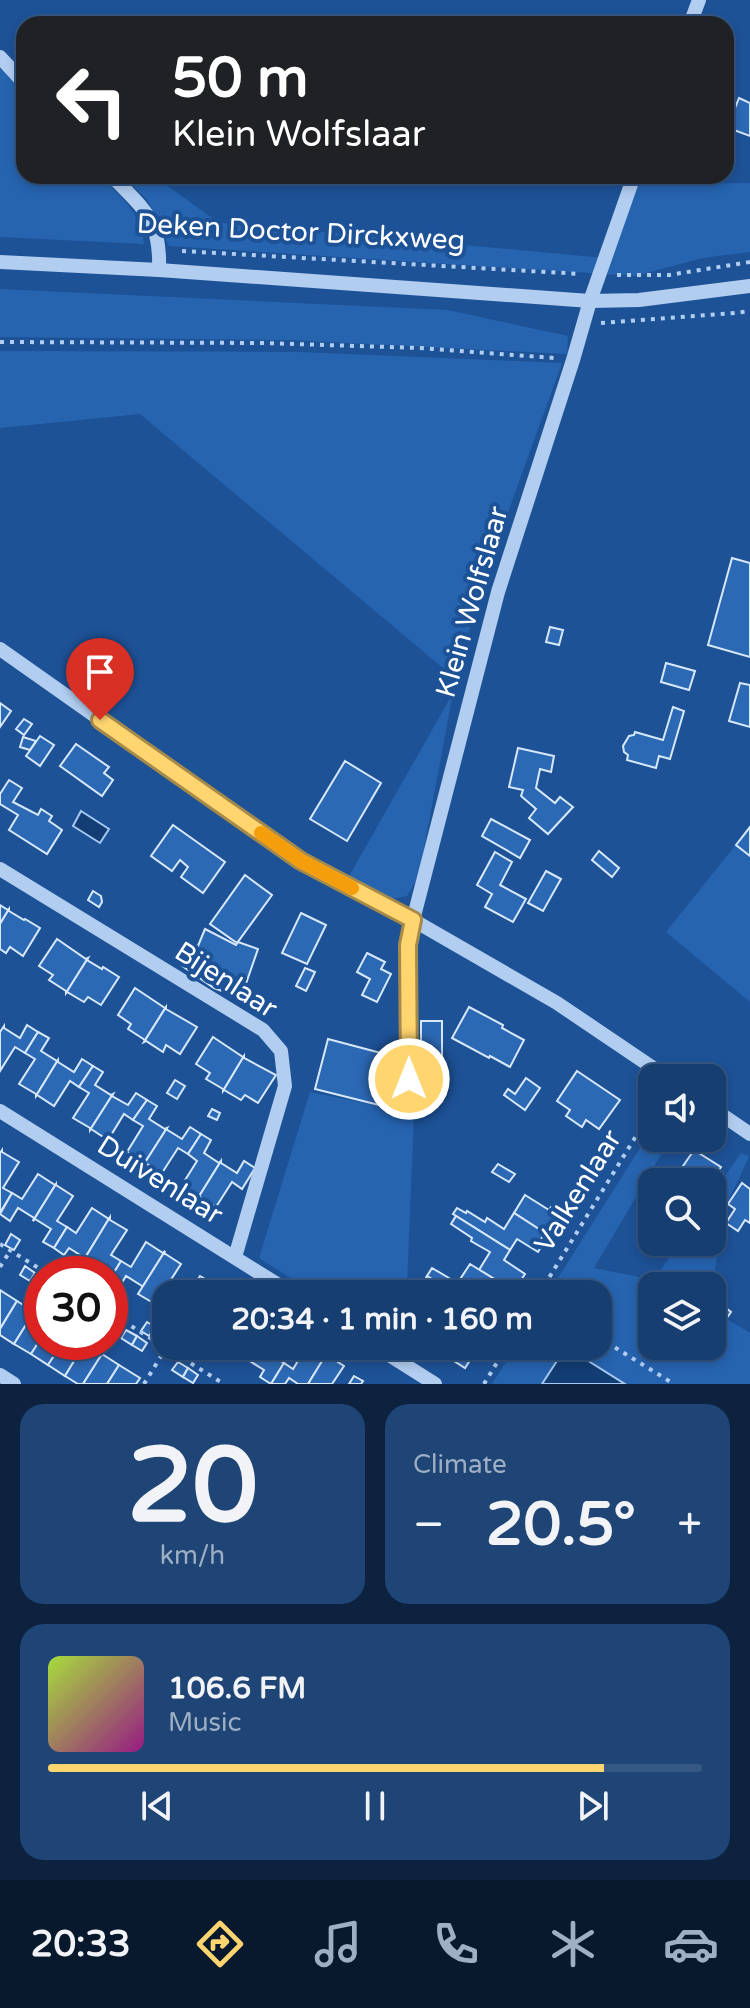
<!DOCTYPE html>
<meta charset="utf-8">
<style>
:root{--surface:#163e71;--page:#1f4576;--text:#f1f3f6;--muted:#9eaec3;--line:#355784;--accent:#ffd570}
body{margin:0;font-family:"Varela Round",sans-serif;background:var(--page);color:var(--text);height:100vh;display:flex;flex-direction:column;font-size:30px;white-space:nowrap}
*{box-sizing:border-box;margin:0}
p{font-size:26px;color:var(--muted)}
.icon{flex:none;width:44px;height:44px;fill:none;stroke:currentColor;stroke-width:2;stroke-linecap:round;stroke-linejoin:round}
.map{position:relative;height:1384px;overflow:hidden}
.sheet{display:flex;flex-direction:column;gap:20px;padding:20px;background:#0c223e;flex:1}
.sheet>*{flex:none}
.guide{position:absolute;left:16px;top:16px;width:718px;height:168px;border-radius:24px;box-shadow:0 4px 12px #0003,0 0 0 2px var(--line);background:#202124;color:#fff;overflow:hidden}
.buttons{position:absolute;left:638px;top:1064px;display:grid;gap:16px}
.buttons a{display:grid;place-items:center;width:88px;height:88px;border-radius:16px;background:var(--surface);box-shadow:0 4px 12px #0003,0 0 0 2px var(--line);font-size:40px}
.speed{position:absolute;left:24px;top:1256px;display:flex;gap:16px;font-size:40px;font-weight:700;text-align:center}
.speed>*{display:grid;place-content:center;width:104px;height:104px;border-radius:50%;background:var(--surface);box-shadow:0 4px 12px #0003,0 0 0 2px var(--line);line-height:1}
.speed .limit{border:12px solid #d22;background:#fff;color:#111}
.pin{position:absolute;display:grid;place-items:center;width:68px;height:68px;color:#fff;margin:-82px -34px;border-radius:50% 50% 50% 0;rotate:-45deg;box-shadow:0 0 8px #0007}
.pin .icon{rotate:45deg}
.me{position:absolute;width:88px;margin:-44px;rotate:0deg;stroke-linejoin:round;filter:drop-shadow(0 0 6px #0008)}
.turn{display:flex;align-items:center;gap:28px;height:168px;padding:0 24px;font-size:36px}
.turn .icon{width:104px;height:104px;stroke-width:2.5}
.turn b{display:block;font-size:56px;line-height:68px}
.big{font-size:60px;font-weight:700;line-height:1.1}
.sheet .card{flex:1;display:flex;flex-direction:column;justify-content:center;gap:12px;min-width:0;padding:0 28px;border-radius:24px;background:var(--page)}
.sheet .dial{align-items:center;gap:0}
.dial b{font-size:104px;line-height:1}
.song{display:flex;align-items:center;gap:24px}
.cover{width:96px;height:96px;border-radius:12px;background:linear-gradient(135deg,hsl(80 70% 55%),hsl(310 70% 35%))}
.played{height:8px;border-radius:4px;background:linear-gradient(90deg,var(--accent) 85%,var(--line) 85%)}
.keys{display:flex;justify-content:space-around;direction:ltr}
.heat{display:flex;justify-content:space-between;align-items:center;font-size:44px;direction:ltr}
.sheet .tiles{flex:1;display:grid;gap:20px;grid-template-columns:1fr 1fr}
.card:last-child{grid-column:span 2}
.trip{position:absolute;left:152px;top:1280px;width:460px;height:80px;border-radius:24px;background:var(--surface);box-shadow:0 4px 12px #0003,0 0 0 2px var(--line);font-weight:700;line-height:80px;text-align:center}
.dock{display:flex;height:128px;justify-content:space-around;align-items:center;background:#09192d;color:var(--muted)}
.dock .icon{width:56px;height:56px}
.dock .current{color:var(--accent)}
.dock b{font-size:36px;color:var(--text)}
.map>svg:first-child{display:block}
.green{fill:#2664b0}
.water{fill:#133d75;stroke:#a4c8f1;stroke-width:2}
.building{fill:#2c69b5;stroke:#d8e8fb;stroke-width:2}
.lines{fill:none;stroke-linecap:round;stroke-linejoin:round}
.path{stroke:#b1cdf0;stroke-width:4;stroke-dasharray:4 6;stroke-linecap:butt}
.minor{stroke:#b1cdf0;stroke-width:14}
.route-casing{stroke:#a68a49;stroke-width:20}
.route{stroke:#ffd570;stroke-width:14}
.slow{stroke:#f59e0b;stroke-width:14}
.labels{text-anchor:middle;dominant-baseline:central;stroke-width:8;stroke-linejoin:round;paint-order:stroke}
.street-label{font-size:28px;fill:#fff;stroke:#1d5297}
</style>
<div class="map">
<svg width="750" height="1384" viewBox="0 0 750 1384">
<rect width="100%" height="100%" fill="#1d5297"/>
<g class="green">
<path d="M0,66L24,92V176H101C122,199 141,212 144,244L0,237Z"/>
<polygon points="122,176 154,176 216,221 223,223 605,258 633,184 750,183 750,252 702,258 636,276 169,246 147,199"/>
<polygon points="0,289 448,310 568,336 567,354 289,340 0,337"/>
<path d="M0,351L300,352L562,363C525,467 484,571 456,679L140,414L0,428Z"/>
<polygon points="453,693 419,875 407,896 388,900 348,878"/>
<polygon points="738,842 750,852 750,1002 666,932"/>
<polygon points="310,1092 414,1113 407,1286 402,1294 316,1294 259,1258"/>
<polygon points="652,1129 652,1138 671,1138 594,1268 654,1280 680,1242 712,1242 712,1195 741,1153 749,1157 722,1214 712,1295 712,1286 652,1286 652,1346 712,1346 712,1310 750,1333 750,1384 492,1384 516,1346 598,1346 598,1294 548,1294"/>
</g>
<g class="water">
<polygon points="81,811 109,829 100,843 73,826"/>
<polygon points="566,1347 625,1384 542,1384"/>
</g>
<g class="building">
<polygon points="739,98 750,103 750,136 726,127 726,108 735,108"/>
<polygon points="732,558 750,563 750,657 708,645"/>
<polygon points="550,627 563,630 559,645 546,642"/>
<polygon points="666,663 695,671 689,690 661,682"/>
<polygon points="740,683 750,685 750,727 729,721"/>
<polygon points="0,703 11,711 0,727"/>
<polygon points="673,707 684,711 670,759 659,756 656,768 627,760 628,755 624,752 623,746 629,736 634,735 635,732 663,740"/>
<polygon points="24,719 32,724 24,735 16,729"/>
<polygon points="40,736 54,745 40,766 26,756"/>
<polygon points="23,737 36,741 30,750 20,747"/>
<polygon points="76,744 109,767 104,773 113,780 102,796 60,766"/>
<polygon points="518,748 554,756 551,772 540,769 536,788 555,803 560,797 573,807 548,834 529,818 536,809 521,796 523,790 509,787"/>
<polygon points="345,761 381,783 347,841 310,819"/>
<polygon points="9,780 22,788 13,802 38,815 41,809 52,816 49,821 62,830 47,854 9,830 18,815 0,804 0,794"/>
<polygon points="491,819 530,840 520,858 482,836"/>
<polygon points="173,825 225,862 203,893 181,877 188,867 180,860 172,871 151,856"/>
<polygon points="750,827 750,856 736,845"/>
<polygon points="599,851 619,868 612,877 592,860"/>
<polygon points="495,852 512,862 500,885 526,899 513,922 485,907 492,894 477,885"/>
<polygon points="546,871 561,879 543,911 528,903"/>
<polygon points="245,875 272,895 237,943 210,924"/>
<polygon points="93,891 101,896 102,902 99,907 88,900"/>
<polygon points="0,905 8,910 9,909 0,924"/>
<polygon points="9,909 9,911 24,920 25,919 40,928 23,956 10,947 6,953 0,949 0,924"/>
<polygon points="301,913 326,925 307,964 282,953"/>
<polygon points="205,929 236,945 238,942 258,949 241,998 214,988 181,965 187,942 198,946"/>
<polygon points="57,939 86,959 88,958 66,993 66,991 49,980 53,975 39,966"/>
<polygon points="367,953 385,962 381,969 391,974 377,1002 362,995 370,979 357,972"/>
<polygon points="88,958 87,960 102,969 103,967 119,977 101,1005 88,997 84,1002 67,992 66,993"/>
<polygon points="305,968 315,972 306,991 296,986"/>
<polygon points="135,988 165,1008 166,1007 144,1042 145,1040 128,1029 131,1024 118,1015"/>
<polygon points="259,996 271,1002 267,1011 254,1005"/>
<polygon points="166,1007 166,1009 197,1027 180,1054 166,1045 163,1052 146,1041 144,1042"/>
<polygon points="469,1007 503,1025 502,1028 524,1040 510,1067 490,1056 489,1058 452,1038"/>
<rect x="421" y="1021" width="21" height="34"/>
<polygon points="27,1025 38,1032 25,1053 15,1047 0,1071 0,1032 4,1026 4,1028 20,1038"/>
<polygon points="38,1032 49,1038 41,1051 57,1061 58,1060 36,1096 36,1094 19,1084 35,1059 25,1053"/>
<polygon points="213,1037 243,1057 244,1056 223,1091 223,1089 206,1079 210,1073 196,1064"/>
<polygon points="328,1039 396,1057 383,1106 315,1089"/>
<polygon points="244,1056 244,1058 276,1075 258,1103 245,1095 241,1100 224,1090 223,1091"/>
<polygon points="82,1059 93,1066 79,1087 70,1081 54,1106 37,1095 36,1096 58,1060 58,1062 74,1072"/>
<polygon points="93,1066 103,1072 95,1085 111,1095 113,1094 90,1130 90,1128 73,1118 89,1093 79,1087"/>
<polygon points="577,1071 620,1100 599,1129 586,1120 582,1127 566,1116 570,1110 557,1101"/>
<polygon points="526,1078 540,1088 525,1110 504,1095 508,1089 515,1094"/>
<polygon points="175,1080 185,1086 177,1099 167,1093"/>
<polygon points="136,1093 147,1100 133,1120 124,1114 108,1140 91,1129 90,1130 113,1094 112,1096 128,1105"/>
<polygon points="147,1100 157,1106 149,1119 165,1129 167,1128 144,1164 144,1162 127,1152 143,1126 133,1120"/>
<polygon points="212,1109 220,1113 217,1120 208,1116"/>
<polygon points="190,1127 201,1134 188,1154 178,1148 162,1173 145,1163 144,1164 167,1128 166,1129 182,1139"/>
<polygon points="201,1134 211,1140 204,1153 219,1163 221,1161 198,1198 198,1196 182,1185 197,1161 188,1154"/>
<polygon points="2,1150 2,1152 19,1162 3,1188 12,1193 0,1213 0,1153"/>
<polygon points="694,1150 721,1167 711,1182 672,1182"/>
<polygon points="221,1161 221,1163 237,1173 244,1161 255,1168 242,1189 232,1182 216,1207 200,1197 198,1198"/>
<polygon points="498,1164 515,1174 509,1182 492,1172"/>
<polygon points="38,1174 55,1185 56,1184 33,1221 34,1218 18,1208 10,1221 0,1214 12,1193 22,1199"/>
<polygon points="742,1183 750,1189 750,1223 745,1220 738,1231 726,1223 735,1209 728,1204"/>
<polygon points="56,1184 56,1185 73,1196 57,1221 67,1227 54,1248 43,1242 51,1229 35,1219 33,1221"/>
<polygon points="525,1195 549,1210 551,1207 562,1214 553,1228 550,1226 545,1233 514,1213"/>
<polygon points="92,1208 109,1219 110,1217 85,1258 69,1248 64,1255 54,1248 67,1227 76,1233"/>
<polygon points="457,1208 466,1213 467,1211 485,1222 487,1218 504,1229 514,1213 545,1233 541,1239 545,1241 538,1252 517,1239 510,1250 453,1214"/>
<polygon points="456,1216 510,1250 504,1260 525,1274 514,1291 479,1270 490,1252 471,1241 472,1238 451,1224"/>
<polygon points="110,1217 110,1220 127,1230 111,1255 121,1261 110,1279 110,1274 98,1274 101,1268 85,1258"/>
<polygon points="11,1234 20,1240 14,1250 5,1245"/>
<polygon points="146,1242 163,1253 165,1251 142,1288 142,1286 126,1276 118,1289 110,1283 110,1279 121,1261 131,1267"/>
<polygon points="165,1251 164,1253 181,1264 165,1289 173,1294 166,1294 166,1310 162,1316 151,1309 155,1304 138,1294"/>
<polygon points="470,1264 514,1291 512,1294 466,1294 455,1287"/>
<polygon points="25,1266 35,1273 30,1281 20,1275"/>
<polygon points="432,1268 449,1278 444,1287 427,1276"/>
<polygon points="35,1273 42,1277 40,1288 30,1281"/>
<polygon points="200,1276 217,1286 219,1285 213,1294 189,1294"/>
<polygon points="427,1276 444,1287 439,1294 422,1285"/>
<polygon points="0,1290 17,1301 0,1329"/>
<polygon points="17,1301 34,1312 14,1344 0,1335 0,1329"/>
<polygon points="721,1304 731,1312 719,1329 712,1323 712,1316"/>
<polygon points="34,1312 42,1317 42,1337 31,1354 14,1344"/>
<polygon points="147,1322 155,1327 149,1336 141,1331"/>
<polygon points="126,1330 137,1336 132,1345 121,1338"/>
<polygon points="137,1336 147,1343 142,1351 132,1345"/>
<polygon points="42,1337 42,1342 63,1342 48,1365 31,1354"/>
<polygon points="63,1342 85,1343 65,1376 48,1365"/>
<polygon points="85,1343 102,1354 83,1384 78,1384 65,1376"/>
<polygon points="219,1346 256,1346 248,1360 231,1349 227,1357 216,1350"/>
<polygon points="256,1346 281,1346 274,1357 284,1363 271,1384 260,1377 264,1370 248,1360"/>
<polygon points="307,1346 313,1346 326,1354 327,1353 308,1384 298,1384 289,1378 285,1384 271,1384 284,1363 293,1369"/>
<polygon points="436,1346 474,1346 471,1352 474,1354 465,1368 454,1361 456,1358"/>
<polygon points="327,1353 327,1355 344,1366 332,1384 308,1384"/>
<polygon points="102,1354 119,1365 107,1384 83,1384"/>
<polygon points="178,1362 188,1368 183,1377 172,1370"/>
<polygon points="119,1365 140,1378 136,1384 107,1384"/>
<polygon points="188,1368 198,1375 193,1383 183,1377"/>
<polygon points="354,1376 363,1381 361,1384 349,1384"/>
</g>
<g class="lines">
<g class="path">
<polyline points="182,251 581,274"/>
<polyline points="617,275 669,275 750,262"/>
<polyline points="601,323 735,313 750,311"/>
<polyline points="0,342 263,343 420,348 555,358"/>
<polyline points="0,1244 48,1274"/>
<polyline points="0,1267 10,1251"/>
<polyline points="539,1294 652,1110"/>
<polyline points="123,1321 224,1384"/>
<polyline points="598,1337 674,1384"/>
<polyline points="144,1384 166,1348"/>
<polyline points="484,1384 507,1346"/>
</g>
<g class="minor">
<polyline points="690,24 699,0"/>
<polyline points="0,57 24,83"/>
<path d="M112,176C144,210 161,219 159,270"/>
<polyline points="0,262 159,270 590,301 639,300 750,286"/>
<polyline points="0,649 301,861 413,920 557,1003 668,1078"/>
<polyline points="0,869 263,1030 281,1051 285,1086 235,1257"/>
<polyline points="409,1079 408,945 413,920 498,592 573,360 590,301 634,176"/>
<polyline points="712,1108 750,1134"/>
<polyline points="0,1111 293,1294"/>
<polyline points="375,1346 435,1384"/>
<polyline points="0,1375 14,1384"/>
</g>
</g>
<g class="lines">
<defs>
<polyline id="route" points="100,720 301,861 413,920 408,945 409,1079"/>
</defs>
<use href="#route" class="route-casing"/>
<use href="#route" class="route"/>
<polyline class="slow" points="261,833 301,861 352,888"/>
</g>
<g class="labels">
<g class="street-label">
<text transform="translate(301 232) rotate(3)">Deken Doctor Dirckxweg</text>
<text transform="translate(472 602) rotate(-74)">Klein Wolfslaar</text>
<text transform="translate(226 980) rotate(33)">Bijenlaar</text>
<text transform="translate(160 1180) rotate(32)">Duivenlaar</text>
<text transform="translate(578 1191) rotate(-58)">Valkenlaar</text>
</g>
</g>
</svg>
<div class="buttons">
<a><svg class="icon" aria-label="sound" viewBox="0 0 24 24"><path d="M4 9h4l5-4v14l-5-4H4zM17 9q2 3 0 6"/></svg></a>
<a><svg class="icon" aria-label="search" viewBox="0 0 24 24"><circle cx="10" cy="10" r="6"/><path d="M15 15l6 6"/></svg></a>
<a><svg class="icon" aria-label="layers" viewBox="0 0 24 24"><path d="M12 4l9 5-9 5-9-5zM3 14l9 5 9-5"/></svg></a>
</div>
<div class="speed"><div class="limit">30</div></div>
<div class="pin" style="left:100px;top:720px;background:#d93025"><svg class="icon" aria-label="arrive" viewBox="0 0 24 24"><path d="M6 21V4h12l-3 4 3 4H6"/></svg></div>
<svg class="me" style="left:409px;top:1079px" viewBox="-20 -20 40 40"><circle r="17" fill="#ffd570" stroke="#fff" stroke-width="3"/><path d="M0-11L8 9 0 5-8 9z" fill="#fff"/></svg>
<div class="trip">20:34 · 1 min · 160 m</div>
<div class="guide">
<div class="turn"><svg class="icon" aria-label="left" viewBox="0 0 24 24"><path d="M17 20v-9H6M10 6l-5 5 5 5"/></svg><div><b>50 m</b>Klein Wolfslaar</div></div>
</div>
</div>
<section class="sheet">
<div class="tiles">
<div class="card dial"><b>20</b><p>km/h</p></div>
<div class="card"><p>Climate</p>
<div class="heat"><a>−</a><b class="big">20.5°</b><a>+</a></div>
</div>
<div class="card">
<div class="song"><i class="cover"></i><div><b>106.6 FM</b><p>Music</p></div></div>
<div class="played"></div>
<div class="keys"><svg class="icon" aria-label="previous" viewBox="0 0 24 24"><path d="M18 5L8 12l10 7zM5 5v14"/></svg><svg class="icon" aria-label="pause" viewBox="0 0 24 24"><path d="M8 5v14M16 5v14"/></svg><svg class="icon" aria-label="next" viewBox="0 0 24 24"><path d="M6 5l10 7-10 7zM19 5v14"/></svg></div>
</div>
</div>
</section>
<nav class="dock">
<b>20:33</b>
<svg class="icon current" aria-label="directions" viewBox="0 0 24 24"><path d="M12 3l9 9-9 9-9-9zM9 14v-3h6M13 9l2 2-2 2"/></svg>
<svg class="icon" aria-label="music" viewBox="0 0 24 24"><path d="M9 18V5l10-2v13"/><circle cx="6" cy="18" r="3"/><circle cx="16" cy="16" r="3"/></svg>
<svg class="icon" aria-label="phone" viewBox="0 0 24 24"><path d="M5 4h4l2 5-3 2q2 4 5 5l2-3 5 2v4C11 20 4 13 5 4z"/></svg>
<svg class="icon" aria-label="climate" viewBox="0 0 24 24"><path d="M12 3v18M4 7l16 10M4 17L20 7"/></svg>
<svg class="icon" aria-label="car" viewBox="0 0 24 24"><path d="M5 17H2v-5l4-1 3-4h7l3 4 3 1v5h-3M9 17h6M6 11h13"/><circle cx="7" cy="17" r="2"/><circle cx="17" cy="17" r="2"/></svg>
</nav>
